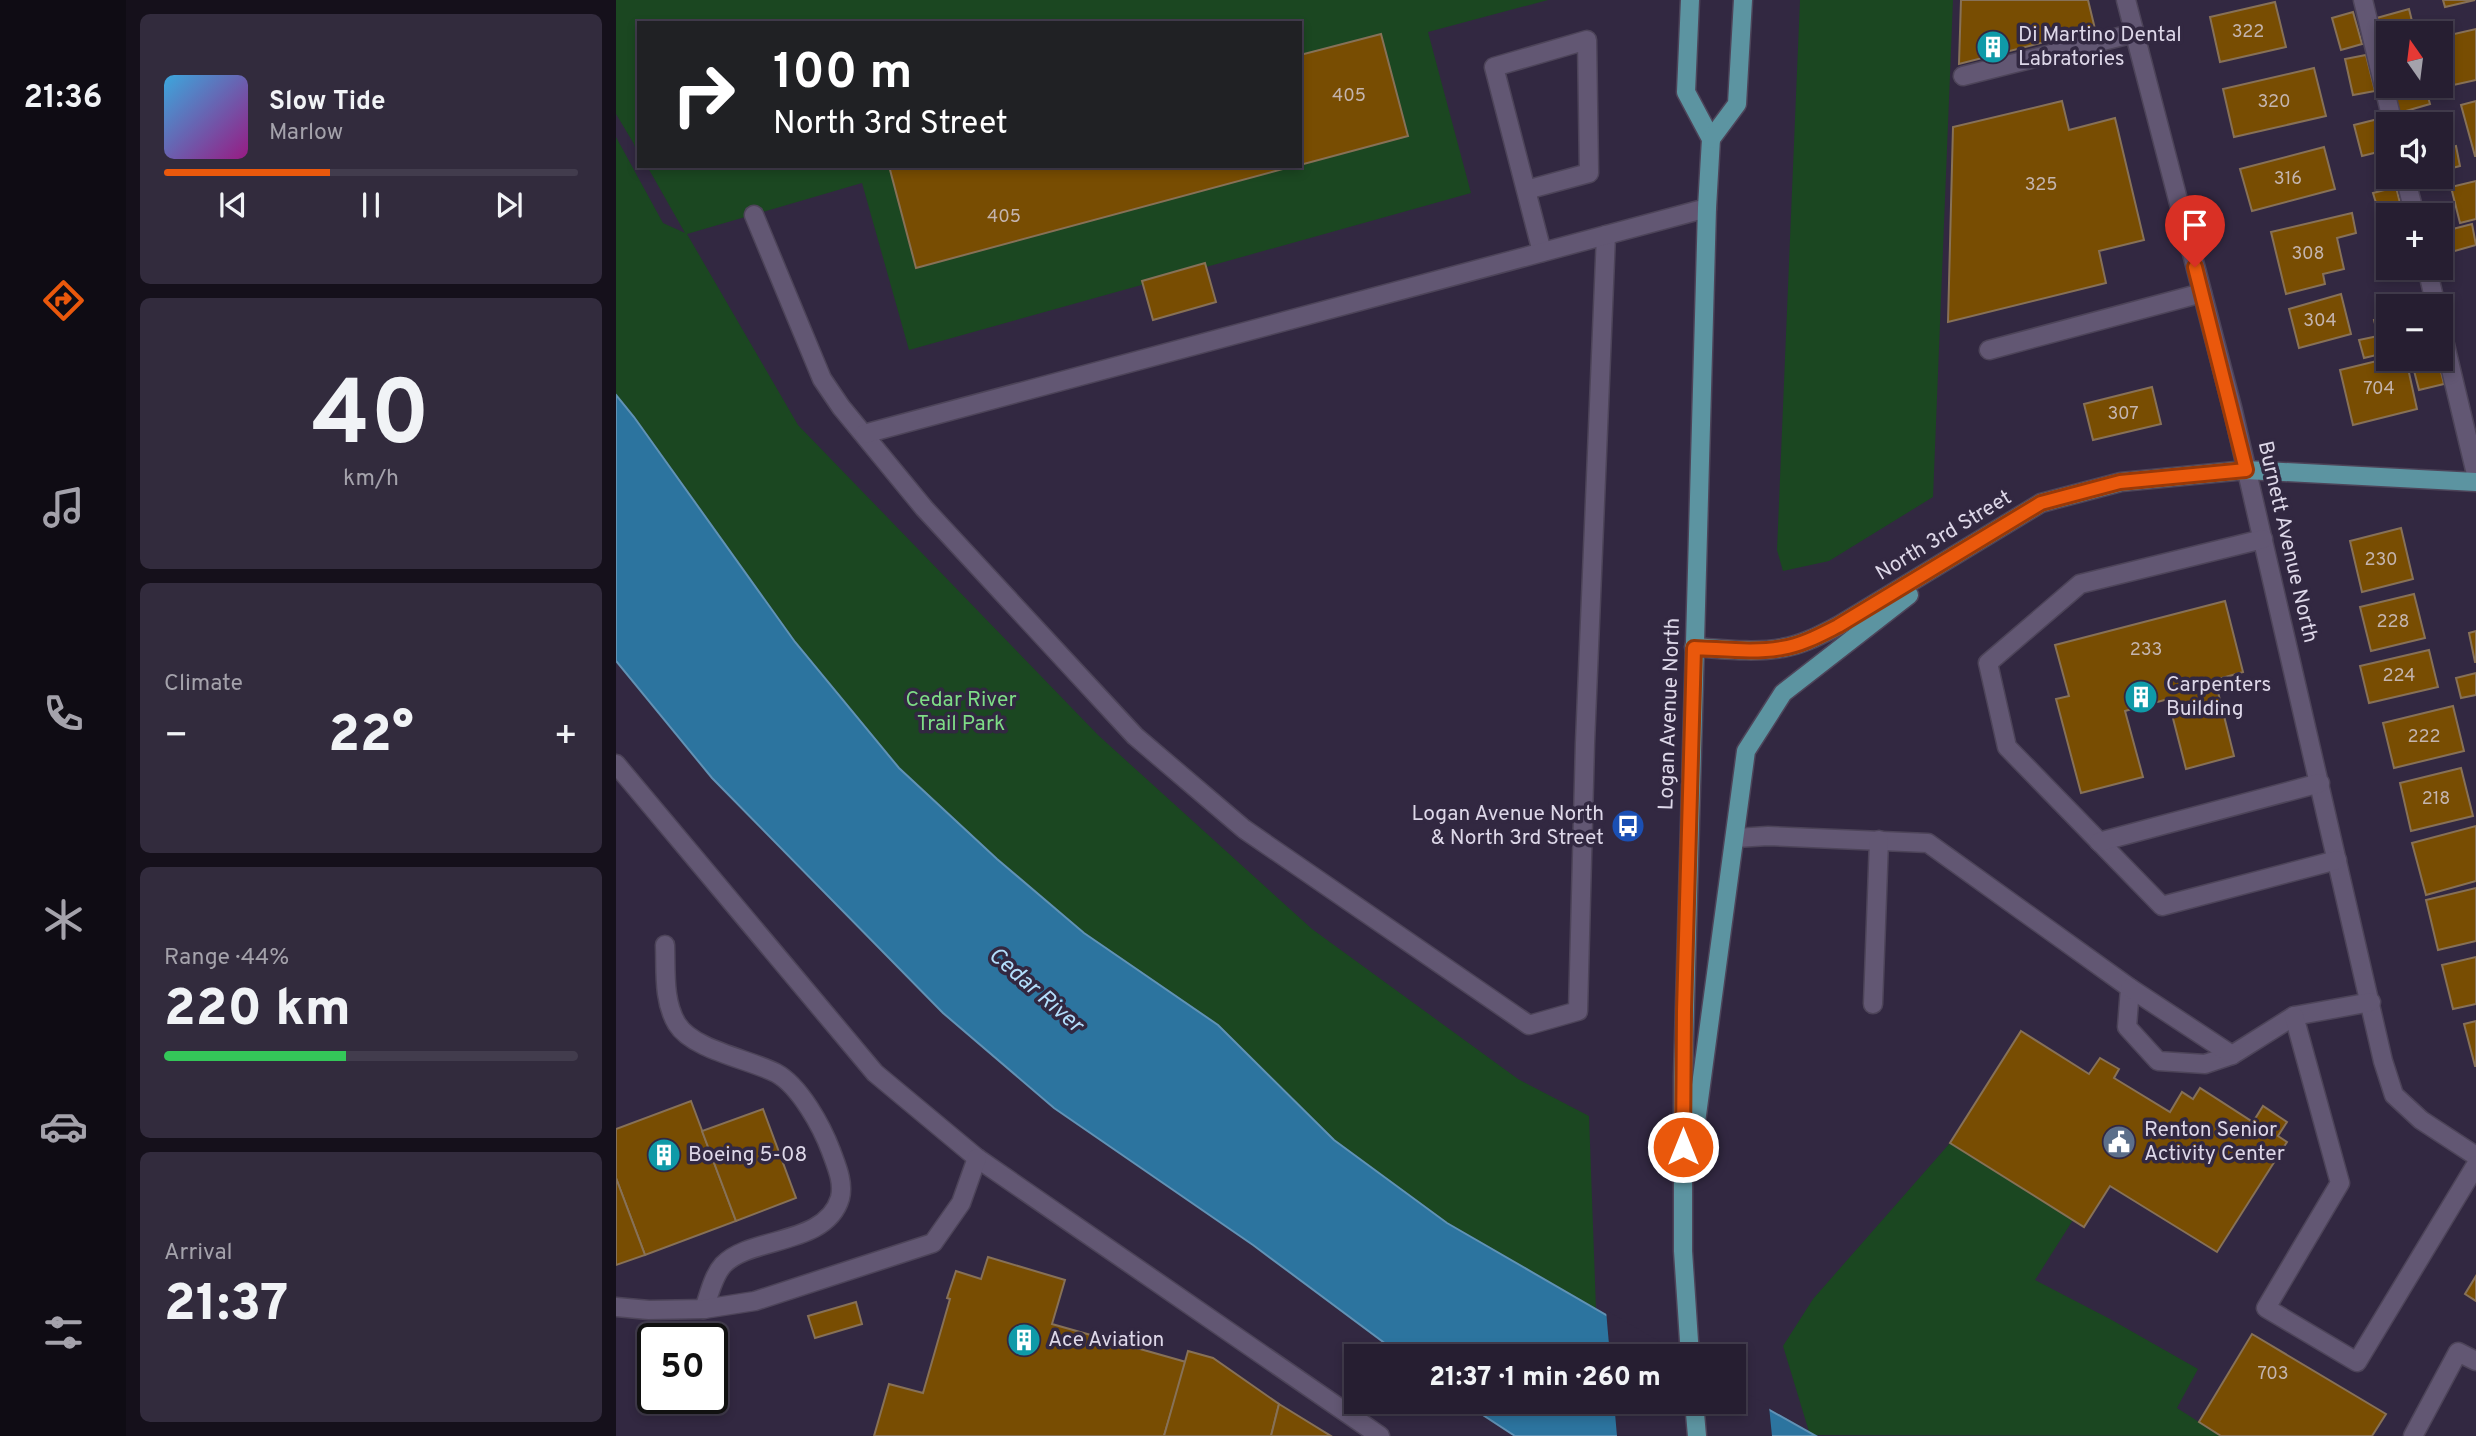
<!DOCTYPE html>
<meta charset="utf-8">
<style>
:root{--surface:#261e31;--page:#322b3d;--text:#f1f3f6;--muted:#a4a2ab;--line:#423c4d;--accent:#ea580c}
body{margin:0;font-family:Overpass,sans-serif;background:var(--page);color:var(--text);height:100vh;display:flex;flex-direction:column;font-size:26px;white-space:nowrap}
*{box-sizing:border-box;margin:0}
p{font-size:23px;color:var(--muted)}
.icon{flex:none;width:38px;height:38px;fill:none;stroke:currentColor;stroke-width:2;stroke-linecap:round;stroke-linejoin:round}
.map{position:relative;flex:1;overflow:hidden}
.side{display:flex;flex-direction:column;gap:14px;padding:14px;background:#15101b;width:490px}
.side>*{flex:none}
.guide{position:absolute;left:21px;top:21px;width:665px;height:147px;border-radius:0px;box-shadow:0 4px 10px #0003,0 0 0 2px var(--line);background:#202124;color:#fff;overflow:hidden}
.needle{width:46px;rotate:346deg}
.tools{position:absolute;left:1760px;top:21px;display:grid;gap:14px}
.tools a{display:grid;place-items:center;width:77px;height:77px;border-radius:0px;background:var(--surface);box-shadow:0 4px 10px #0003,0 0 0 2px var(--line);font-size:35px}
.speed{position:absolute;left:21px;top:1323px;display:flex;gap:14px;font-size:35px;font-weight:700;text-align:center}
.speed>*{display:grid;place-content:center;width:91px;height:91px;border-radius:50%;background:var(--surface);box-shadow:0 4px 10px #0003,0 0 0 2px var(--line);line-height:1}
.speed .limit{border:4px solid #111;border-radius:10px;background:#fff;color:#111}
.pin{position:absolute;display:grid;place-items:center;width:60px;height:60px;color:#fff;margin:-72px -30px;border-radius:50% 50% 50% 0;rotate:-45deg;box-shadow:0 0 7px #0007}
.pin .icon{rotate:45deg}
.me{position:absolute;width:77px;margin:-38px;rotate:0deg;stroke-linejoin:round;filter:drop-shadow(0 0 5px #0008)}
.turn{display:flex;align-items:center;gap:24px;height:147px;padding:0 21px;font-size:32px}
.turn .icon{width:91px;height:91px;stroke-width:2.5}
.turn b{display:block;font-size:49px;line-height:60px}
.big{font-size:52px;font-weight:800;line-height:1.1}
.side .tile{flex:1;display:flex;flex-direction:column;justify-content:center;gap:10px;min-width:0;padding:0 24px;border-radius:10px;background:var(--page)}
.side .dial{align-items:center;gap:0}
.dial b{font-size:91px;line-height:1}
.song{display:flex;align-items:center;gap:21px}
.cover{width:84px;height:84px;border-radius:10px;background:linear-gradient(135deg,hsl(200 70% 55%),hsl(310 70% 35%))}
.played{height:7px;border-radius:4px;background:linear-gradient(90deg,var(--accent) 40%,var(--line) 40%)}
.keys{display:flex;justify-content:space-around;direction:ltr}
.heat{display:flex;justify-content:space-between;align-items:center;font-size:38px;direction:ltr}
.charge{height:10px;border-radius:5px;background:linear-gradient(90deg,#34c759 44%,var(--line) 0)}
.trip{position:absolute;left:728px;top:1344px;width:402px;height:70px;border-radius:0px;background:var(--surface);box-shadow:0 4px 10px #0003,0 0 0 2px var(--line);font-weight:800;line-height:70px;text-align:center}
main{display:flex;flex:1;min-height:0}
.menu{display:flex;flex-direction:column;width:126px;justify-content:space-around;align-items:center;background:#0f0c14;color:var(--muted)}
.menu .icon{width:49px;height:49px}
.menu .active{color:var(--accent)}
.menu b{font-size:32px;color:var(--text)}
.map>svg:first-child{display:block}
.green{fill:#1b4721}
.water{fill:#2c749f;stroke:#6192b5;stroke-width:2}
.pier{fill:#322841}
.building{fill:#784d02;stroke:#877157;stroke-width:2}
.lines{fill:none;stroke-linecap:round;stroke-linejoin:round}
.minor-casing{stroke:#4d4459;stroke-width:21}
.major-casing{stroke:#4d4459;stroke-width:21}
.minor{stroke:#625773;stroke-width:18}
.major{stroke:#5c94a1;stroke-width:18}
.route-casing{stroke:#983908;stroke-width:18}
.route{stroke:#ea580c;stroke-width:12}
.labels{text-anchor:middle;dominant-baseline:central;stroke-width:7;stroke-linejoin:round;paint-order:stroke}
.number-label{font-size:18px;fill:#c4b4ae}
.poi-label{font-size:21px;fill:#ddd7e8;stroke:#322841;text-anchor:start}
.street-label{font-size:21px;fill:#ddd7e8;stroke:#322841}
.park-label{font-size:21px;fill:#7edd86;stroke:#322841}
.water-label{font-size:23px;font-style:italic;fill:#b2ddfb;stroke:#322841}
</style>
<main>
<nav class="menu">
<b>21:36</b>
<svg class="icon active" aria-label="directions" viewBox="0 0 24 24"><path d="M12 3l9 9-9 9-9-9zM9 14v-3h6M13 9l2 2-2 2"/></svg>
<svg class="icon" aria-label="music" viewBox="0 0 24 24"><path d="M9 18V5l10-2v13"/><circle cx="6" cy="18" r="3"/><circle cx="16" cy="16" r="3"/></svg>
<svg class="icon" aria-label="phone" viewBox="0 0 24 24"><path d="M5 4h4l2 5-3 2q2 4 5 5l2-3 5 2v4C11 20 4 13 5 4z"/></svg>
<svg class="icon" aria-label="climate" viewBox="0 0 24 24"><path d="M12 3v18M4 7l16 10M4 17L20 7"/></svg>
<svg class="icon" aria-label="car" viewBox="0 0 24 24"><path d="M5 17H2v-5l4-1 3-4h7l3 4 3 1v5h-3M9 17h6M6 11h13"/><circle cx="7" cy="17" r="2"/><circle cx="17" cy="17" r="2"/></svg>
<svg class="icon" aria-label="filters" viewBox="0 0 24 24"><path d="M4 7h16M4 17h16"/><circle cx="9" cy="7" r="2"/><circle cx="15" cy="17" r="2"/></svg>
</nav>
<section class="side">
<div class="tile">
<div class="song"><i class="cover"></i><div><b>Slow Tide</b><p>Marlow</p></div></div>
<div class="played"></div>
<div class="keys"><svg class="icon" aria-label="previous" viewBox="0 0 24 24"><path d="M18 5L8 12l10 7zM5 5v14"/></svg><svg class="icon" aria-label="pause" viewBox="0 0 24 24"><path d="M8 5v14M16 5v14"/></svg><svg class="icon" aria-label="next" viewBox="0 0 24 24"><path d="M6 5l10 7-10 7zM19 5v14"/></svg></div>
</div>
<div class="tile dial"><b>40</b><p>km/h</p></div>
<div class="tile"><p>Climate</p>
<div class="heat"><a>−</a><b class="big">22°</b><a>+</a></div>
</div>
<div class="tile"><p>Range · 44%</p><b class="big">220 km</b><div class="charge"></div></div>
<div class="tile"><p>Arrival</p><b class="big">21:37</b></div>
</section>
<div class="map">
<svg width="1860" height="1436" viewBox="0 0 1860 1436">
<rect width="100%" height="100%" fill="#322841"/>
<g class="green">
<polygon points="0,0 932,0 812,32 855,193 293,350 246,183 71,234 182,425 482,735 696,929 902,1079 973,1116 980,1309 831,1223 718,1140 602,1025 468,933 381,859 283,768 179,642 18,417 0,395 0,137 47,223 69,233 31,166 684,166 684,23 23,23 23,162 18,144 0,114"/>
<polygon points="1184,0 1337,0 1317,497 1213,561 1167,571 1161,550"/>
<polygon points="1334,1143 1457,1220 1419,1280 1494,1319 1582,1369 1561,1408 1605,1436 1194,1435 1167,1346 1197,1299"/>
</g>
<g class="water">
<polygon points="0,395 18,417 179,642 283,768 381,859 468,933 602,1025 718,1140 831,1223 1061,1356 786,1356 637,1245 438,1108 327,1013 96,778 0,661"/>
<polygon points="1118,1390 1200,1436 899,1436 847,1402 1118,1402"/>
</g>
<g class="pier">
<polygon points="990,1310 1063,1353 1064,1356 994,1356"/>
<polygon points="1118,1386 1153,1406 1156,1436 1001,1436 998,1402 1118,1402"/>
</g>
<g class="building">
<polygon points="1345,0 1472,0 1479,29 1343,64"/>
<polygon points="1827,0 1859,0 1829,7"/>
<polygon points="1659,2 1670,47 1604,62 1594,17"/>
<polygon points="1793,9 1799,33 1773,33 1773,64 1769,65 1757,19"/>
<polygon points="1737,12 1746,44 1725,50 1716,18"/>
<polygon points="1860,29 1860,80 1824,88 1825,37"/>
<polygon points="765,34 792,136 684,165 684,55"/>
<polygon points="1750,55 1759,91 1737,95 1729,59"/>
<polygon points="1698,68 1710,116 1618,137 1607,89"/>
<polygon points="1776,86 1809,86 1814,104 1783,113"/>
<polygon points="1446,101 1453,130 1499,118 1528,240 1483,251 1490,283 1332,322 1337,127"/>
<polygon points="1860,101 1860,156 1859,156 1845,105"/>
<polygon points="1762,119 1770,150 1746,156 1738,125"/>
<polygon points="1840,146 1844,166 1825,171 1825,150"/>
<polygon points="1708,147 1719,189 1636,211 1624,169"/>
<polygon points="273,166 678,166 300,268"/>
<polygon points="1860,181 1860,219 1844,223 1835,187"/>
<polygon points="1780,187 1787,215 1773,215 1773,221 1766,223 1757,193"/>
<polygon points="1736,213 1740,233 1721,238 1728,269 1707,274 1709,284 1670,294 1655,232"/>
<polygon points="1856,224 1860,245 1835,252 1829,231"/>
<polygon points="589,263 600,302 537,320 526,281"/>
<polygon points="1725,294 1735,334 1683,348 1673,309"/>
<polygon points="1773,316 1773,352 1748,358 1743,340 1762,336 1758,320"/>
<polygon points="1773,358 1790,359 1801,409 1737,425 1724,370"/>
<polygon points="1795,359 1822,359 1828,384 1803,390"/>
<polygon points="1536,387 1545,424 1477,440 1468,404"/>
<polygon points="1785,528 1797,579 1746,592 1734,541"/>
<polygon points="1798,594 1809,638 1755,651 1744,607"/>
<polygon points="1609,601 1627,672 1599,680 1618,756 1570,769 1552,699 1509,711 1527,777 1465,793 1440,699 1453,696 1439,645"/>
<polygon points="1860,631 1860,662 1859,662 1853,633"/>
<polygon points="1813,650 1822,687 1753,703 1744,666"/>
<polygon points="1860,673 1860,695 1845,698 1840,678"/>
<polygon points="1837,706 1848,751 1778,768 1767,723"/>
<polygon points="1845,768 1857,816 1795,831 1784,783"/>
<polygon points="1860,826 1860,881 1810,895 1796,843"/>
<polygon points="1860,888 1860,941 1822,950 1810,900"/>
<polygon points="1860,957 1860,1004 1837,1009 1826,965"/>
<polygon points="1860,1021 1860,1066 1859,1066 1848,1024"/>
<polygon points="1405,1031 1473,1074 1484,1058 1503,1069 1498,1078 1554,1112 1566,1092 1577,1099 1584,1088 1637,1122 1647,1106 1671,1122 1662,1136 1671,1142 1601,1252 1494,1186 1468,1227 1334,1143"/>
<polygon points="75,1101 120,1221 29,1255 0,1178 0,1129"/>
<polygon points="147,1109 180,1198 120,1221 86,1131"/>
<polygon points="0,1178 29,1255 0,1265"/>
<polygon points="372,1257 449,1280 436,1324 570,1362 548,1436 258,1436 273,1384 307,1393 334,1299 331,1298 340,1271 365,1279"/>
<polygon points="1860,1276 1860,1301 1849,1294"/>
<polygon points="240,1302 246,1324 199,1338 192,1316"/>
<polygon points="1636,1334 1770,1414 1756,1436 1605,1436 1583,1422"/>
<polygon points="572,1351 597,1358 663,1404 655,1436 548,1436"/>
<polygon points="663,1404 715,1436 655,1436"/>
</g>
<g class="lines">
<defs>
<g id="minor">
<polyline points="1510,0 1617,411 1767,1061 1778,1095 1805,1120 1860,1156"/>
<polyline points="1747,0 1777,124"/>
<polyline points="1347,76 1519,33"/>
<polyline points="1789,177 1799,215"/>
<polyline points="910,190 973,173 971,40 878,67 926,252"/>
<polyline points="138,215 206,379 225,407 308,508 519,736 628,829 913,1025 962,1011 969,743 990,235"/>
<polyline points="1811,268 1820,306"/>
<polyline points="1825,328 1860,474"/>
<polyline points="1373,350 1586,293"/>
<polyline points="248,434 1091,208"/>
<polyline points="1647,539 1464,584 1372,663 1391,747 1546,906 1721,860"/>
<polyline points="0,764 259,1073 361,1158 764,1436"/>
<polyline points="1120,838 1152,836 1312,843 1514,988 1511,1027 1542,1061 1589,1064 1616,1055 1678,1016 1755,1002"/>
<polyline points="1483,842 1704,783"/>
<path d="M49,945C50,971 47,1001 61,1024C77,1050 133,1059 160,1073C184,1086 206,1127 215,1151C220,1165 228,1182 224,1198C210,1246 134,1236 107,1265C97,1276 93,1295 88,1309"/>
<polyline points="1514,988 1616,1055"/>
<polyline points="1257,1004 1263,840"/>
<polyline points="1678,1016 1724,1183 1650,1308 1741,1362 1860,1165"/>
<polyline points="0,1307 33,1310 88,1309 139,1301 317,1243 345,1203 361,1158"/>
<polyline points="1797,1436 1842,1352 1860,1361"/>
</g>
<g id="major">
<polyline points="1074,0 1070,92 1095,139 1091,208 1067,1077 1067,1251 1074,1356"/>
<polyline points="1095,139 1121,104 1127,0"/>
<path d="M1078,647C1107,649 1138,653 1166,648C1186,645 1204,635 1222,626L1425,503L1505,482L1630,470L1860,482"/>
<polyline points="1076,1152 1130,751 1167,693 1293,595"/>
<polyline points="1078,1402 1081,1436"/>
</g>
</defs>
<use href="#minor" class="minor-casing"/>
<use href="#major" class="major-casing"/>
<use href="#minor" class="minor"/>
<use href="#major" class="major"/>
</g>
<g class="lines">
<defs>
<path id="route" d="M1067,1147L1068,1011L1078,648C1107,649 1138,653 1166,648C1186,645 1204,635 1222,626L1425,503L1504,482L1630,470L1579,267"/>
</defs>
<use href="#route" class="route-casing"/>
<use href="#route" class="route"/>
</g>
<defs>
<symbol id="building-disc" viewBox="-11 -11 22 22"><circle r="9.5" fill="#0f9aa8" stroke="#322841"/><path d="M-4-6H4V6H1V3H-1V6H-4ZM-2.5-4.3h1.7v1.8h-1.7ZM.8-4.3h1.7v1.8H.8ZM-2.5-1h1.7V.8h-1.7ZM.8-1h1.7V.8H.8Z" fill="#fff"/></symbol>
<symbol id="bus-disc" viewBox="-11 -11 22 22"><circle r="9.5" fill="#1a4fb4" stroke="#322841"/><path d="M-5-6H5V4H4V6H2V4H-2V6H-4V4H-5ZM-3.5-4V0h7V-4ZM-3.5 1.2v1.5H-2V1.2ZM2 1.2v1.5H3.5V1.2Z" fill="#fff"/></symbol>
<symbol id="civic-disc" viewBox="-11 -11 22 22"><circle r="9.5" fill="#5c6f8a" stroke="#322841"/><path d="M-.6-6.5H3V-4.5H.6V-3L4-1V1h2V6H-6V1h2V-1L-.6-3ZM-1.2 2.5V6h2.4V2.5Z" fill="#fff"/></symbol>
</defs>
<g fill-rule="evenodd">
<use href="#building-disc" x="1358" y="28" width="38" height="38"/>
<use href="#building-disc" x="1506" y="678" width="38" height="38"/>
<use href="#bus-disc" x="993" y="807" width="38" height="38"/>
<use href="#civic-disc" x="1484" y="1123" width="38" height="38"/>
<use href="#building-disc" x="29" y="1136" width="38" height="38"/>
<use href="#building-disc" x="389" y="1321" width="38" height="38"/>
</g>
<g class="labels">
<g class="number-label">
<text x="1632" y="32">322</text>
<text x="733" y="96">405</text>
<text x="1658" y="102">320</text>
<text x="1672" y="179">316</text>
<text x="1425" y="185">325</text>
<text x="388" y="217">405</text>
<text x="1692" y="254">308</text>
<text x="1704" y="321">304</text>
<text x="1763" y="389">704</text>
<text x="1507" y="414">307</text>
<text x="1765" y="560">230</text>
<text x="1777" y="622">228</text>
<text x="1530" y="650">233</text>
<text x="1783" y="676">224</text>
<text x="1808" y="737">222</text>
<text x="1820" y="799">218</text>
<text x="1657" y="1374">703</text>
</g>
<g class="poi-label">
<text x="1402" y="35">Di Martino Dental<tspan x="1402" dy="24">Labratories</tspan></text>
<text x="1550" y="685">Carpenters<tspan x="1550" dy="24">Building</tspan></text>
<text x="988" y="814" text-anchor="end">Logan Avenue North<tspan x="988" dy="24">&amp; North 3rd Street</tspan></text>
<text x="1528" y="1130">Renton Senior<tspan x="1528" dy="24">Activity Center</tspan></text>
<text x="72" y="1155">Boeing 5-08</text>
<text x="432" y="1340">Ace Aviation</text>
</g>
<g class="street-label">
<text transform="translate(1328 536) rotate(-31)">North 3rd Street</text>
<text transform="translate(1671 542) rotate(77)">Burnett Avenue North</text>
<text transform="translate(1054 714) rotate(-88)">Logan Avenue North</text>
</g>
<g class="park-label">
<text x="345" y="700">Cedar River<tspan x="345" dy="24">Trail Park</tspan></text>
</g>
<g class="water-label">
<text transform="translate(419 991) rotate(41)">Cedar River</text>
</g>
</g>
</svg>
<div class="tools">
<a><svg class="needle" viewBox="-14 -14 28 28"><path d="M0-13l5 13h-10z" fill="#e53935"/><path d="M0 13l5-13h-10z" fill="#a4a2ab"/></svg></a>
<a><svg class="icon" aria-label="sound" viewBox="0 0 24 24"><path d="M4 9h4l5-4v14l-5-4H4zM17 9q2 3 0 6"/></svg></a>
<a>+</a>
<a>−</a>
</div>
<div class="speed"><div class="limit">50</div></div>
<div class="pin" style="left:1579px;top:267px;background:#d93025"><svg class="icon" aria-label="arrive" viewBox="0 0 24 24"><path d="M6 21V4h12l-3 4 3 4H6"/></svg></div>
<svg class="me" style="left:1067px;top:1147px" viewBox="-20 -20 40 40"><circle r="17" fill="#ea580c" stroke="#fff" stroke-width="3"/><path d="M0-11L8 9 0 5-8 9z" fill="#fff"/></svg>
<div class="trip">21:37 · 1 min · 260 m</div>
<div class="guide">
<div class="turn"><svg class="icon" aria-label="right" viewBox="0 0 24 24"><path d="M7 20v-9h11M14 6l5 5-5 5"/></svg><div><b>100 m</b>North 3rd Street</div></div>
</div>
</div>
</main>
